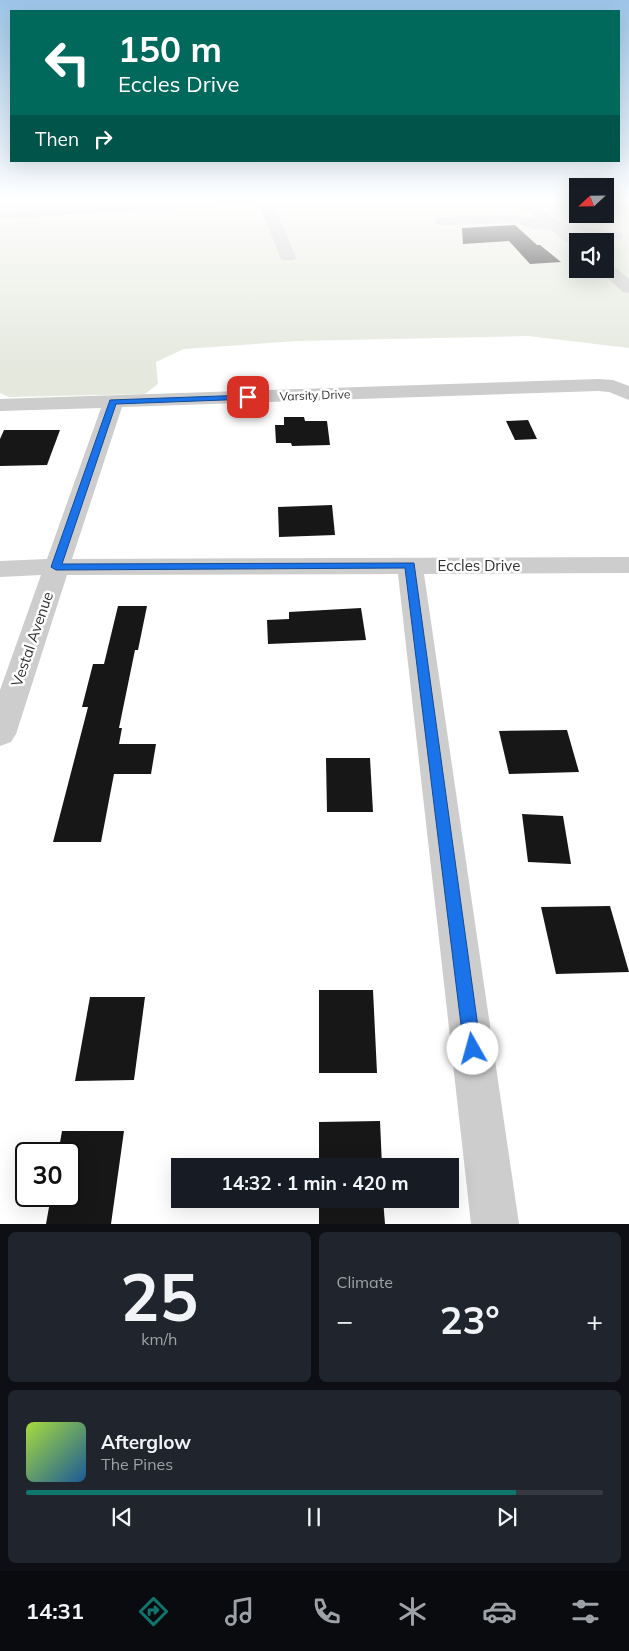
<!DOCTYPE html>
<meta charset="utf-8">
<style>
:root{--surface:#171b24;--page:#20242c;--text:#f1f3f6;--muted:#9ea1a6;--line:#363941;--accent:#0f766e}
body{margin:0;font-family:Mulish,sans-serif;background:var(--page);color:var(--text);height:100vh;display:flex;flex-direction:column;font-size:19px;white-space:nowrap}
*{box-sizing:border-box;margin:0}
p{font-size:16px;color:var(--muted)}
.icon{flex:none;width:28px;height:28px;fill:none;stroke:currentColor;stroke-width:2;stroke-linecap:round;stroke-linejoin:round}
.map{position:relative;height:1224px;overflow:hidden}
.side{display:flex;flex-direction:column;gap:8px;padding:8px;background:#0d0f14;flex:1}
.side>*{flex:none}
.guide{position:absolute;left:10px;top:10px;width:610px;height:152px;border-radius:0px;box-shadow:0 5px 20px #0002;background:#00695c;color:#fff;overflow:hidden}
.needle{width:32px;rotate:248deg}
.buttons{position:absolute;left:569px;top:178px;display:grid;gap:10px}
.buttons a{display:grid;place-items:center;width:45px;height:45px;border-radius:0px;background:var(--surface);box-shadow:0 5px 20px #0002;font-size:25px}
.speed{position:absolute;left:15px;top:1142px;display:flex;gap:10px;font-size:25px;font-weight:700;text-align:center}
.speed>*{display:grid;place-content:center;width:65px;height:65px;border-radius:50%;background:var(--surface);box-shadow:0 5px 20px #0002;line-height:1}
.speed .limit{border:2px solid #111;border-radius:8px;background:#fff;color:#111}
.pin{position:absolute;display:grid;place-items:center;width:42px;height:42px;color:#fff;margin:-21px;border-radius:10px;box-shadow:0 2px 8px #0006}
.me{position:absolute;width:55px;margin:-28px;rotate:353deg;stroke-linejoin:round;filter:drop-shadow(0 0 4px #0008)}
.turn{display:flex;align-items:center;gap:18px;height:105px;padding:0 25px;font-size:22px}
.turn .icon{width:65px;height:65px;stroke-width:2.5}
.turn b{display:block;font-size:35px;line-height:42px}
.then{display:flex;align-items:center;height:48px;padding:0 25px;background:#0003;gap:10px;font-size:19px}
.big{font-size:38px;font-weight:700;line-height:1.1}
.side .tile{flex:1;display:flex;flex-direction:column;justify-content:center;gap:8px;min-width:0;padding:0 18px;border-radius:8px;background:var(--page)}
.side .dial{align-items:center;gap:0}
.dial b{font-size:65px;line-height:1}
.song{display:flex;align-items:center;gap:15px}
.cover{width:60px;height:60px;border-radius:8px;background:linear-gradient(135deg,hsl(80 70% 55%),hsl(210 70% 35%))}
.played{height:5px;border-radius:2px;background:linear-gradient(90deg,var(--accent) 85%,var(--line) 85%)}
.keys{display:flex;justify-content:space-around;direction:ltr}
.heat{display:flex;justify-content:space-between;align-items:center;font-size:28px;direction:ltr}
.side .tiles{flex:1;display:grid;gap:8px;grid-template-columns:1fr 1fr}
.tile:last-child{grid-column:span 2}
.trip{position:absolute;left:171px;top:1158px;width:288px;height:50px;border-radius:0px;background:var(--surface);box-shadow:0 5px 20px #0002;font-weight:700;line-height:50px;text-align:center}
.menu{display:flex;height:80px;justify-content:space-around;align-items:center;background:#090b0e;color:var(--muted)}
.menu .icon{width:35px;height:35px}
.menu .active{color:var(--accent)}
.menu b{font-size:22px;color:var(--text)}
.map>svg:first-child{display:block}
.green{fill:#e4e8dd;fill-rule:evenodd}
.building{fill:#171717}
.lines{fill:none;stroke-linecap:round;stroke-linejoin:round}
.minor{fill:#cdcdcd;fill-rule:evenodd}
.route{fill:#1a73e8;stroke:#114b97}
.labels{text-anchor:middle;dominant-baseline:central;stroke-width:5;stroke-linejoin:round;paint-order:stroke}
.far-street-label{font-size:12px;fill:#303030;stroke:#fff}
.street-label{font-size:15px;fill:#303030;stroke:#fff}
</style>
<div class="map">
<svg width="629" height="1224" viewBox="0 0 629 1224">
<rect width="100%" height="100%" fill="#fff"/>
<path class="green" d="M0,199H577L578,214H605V199H629V348L528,336L297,341L184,349L156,362L158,384L145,394L9,397L0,393ZM578,241H605V269H578Z"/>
<g class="building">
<polygon points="515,225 537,245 540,245 561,262 530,264 509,241 463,244 462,228"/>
<polygon points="284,417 304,417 305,421 327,421 330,445 292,446 291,443 276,443 275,425 284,425"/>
<polygon points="528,420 537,439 515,440 506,421"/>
<polygon points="4,430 60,430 47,465 0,466 0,439"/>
<polygon points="332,505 335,535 279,537 278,507"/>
<polygon points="118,606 147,606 138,650 135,650 119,728 122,728 119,744 156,744 151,774 114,774 101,842 53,842 88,707 82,707 93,664 104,664"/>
<polygon points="361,608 366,640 268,644 267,620 289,619 289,612"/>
<polygon points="567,730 579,772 509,774 499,731"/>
<polygon points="326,758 370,758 373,812 327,812"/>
<polygon points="522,814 563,816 571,864 528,862"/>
<polygon points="610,906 629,972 556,974 541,907"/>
<polygon points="319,990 373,990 377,1073 319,1073"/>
<polygon points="90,997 145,997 134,1080 75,1081"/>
<polygon points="380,1121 382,1166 319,1166 319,1122"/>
<polygon points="62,1131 124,1131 111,1224 46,1224 51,1196 69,1196 69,1154 58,1154"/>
<polygon points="319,1199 383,1199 385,1224 319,1224"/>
</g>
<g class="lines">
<g class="minor">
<polygon points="187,199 271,199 296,257 294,260 282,260 280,257 259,203 0,219 0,211"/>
<polygon points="513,199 529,199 560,223 616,232 621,233 623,236 621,239 616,240 575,234 584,241 578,241 578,248 573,247 549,229 533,229 515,223 442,225 437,224 435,221 437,218 442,217 516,215 539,220"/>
<polygon points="605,199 629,200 629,208 605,205"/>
<polygon points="605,262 611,264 629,279 629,293 623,292 599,270 598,269 605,269"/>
<polygon points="598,379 613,380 629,386 629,400 609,392 598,391 122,407 72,559 629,557 629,573 424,574 519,1224 471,1224 398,574 67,575 16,734 11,742 0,746 0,690 41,575 0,577 0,561 47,559 101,408 0,411 0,399"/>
</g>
</g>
<linearGradient id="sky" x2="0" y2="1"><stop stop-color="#9dc5e8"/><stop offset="0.54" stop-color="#fff"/><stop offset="1" stop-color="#fff" stop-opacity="0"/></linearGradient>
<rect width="629" height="371" fill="url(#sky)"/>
<polygon class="route" points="248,395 253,397 251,399 116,404 62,564 414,563 481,1049 479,1055 473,1058 467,1055 464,1049 405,568 56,570 51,567 110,400"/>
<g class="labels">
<g class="far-street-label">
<text transform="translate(315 395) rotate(-2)">Varsity Drive</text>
</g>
<g class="street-label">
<text x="479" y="565">Eccles Drive</text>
<text transform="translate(32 639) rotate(-71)">Vestal Avenue</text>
</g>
</g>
</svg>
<div class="buttons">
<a><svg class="needle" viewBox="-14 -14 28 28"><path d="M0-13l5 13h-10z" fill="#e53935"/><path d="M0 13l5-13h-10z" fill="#9ea1a6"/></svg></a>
<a><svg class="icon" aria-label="sound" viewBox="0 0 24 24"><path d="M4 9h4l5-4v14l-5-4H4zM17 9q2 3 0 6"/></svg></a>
</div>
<div class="speed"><div class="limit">30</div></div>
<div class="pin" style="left:248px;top:397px;background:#d93025"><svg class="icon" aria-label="arrive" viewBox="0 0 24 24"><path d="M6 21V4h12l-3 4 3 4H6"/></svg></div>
<svg class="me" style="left:473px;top:1049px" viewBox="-20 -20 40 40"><circle r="19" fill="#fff"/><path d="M0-13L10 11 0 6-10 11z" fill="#1a73e8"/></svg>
<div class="trip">14:32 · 1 min · 420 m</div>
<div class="guide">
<div class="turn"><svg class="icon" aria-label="left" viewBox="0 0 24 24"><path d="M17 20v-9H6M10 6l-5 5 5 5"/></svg><div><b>150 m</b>Eccles Drive</div></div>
<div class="then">Then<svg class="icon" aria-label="right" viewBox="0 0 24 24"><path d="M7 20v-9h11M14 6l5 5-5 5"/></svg></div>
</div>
</div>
<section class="side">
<div class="tiles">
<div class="tile dial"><b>25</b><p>km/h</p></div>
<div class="tile"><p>Climate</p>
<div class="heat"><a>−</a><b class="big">23°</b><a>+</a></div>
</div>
<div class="tile">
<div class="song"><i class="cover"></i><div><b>Afterglow</b><p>The Pines</p></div></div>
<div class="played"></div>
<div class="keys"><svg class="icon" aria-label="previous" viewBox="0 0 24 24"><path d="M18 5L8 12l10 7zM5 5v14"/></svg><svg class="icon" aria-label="pause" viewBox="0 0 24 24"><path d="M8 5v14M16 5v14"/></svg><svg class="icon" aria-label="next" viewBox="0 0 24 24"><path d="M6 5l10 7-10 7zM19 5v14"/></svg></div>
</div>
</div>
</section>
<nav class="menu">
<b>14:31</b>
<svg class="icon active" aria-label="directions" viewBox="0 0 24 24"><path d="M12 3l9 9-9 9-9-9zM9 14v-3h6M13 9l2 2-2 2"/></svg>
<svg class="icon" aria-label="music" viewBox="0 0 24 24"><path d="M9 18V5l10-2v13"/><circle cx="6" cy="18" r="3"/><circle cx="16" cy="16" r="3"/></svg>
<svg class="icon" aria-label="phone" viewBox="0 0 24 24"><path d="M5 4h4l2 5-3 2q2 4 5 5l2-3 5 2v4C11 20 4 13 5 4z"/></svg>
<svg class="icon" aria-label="climate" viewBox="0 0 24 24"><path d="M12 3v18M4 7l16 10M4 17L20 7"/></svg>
<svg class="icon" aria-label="car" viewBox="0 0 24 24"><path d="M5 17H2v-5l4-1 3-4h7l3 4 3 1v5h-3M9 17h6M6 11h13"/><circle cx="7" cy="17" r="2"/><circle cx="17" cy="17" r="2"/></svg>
<svg class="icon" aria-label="filters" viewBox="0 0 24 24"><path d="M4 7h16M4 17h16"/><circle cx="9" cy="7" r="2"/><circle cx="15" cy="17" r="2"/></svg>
</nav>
